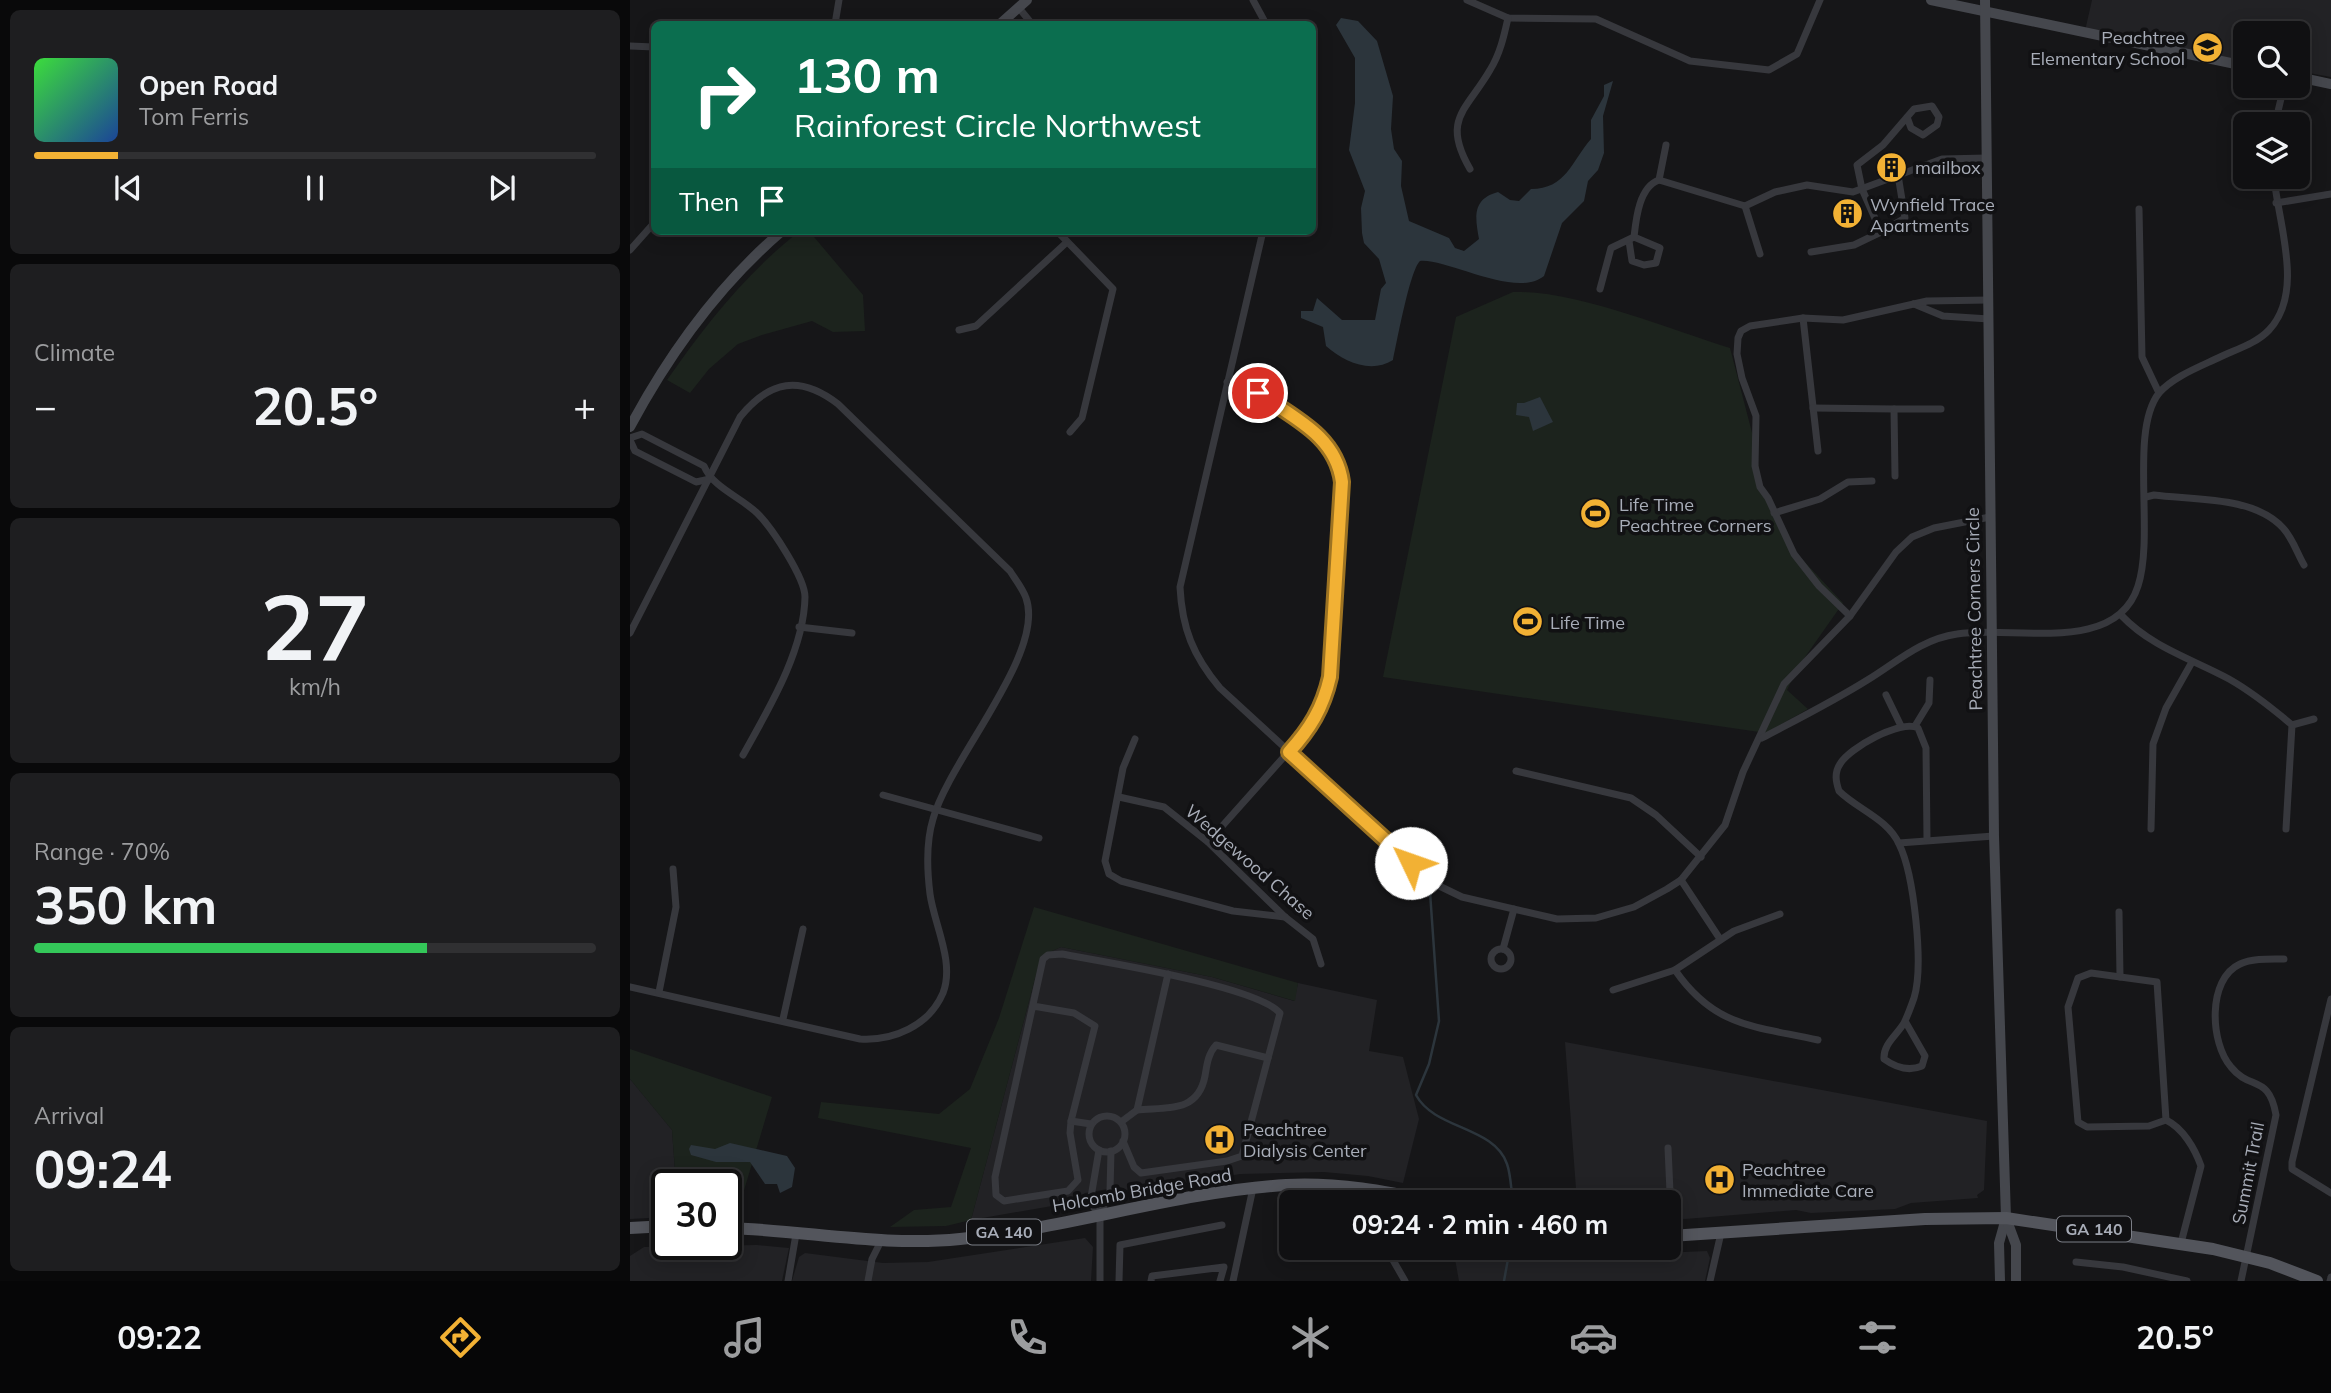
<!DOCTYPE html>
<meta charset="utf-8">
<style>
:root{--surface:#101012;--page:#1e1e20;--text:#f1f3f6;--muted:#9c9d9f;--line:#303032;--accent:#f2b134}
body{margin:0;font-family:Mulish,sans-serif;background:var(--page);color:var(--text);height:100vh;display:flex;flex-direction:column;font-size:26px;white-space:nowrap}
*{box-sizing:border-box;margin:0}
p{font-size:23px;color:var(--muted)}
.icon{flex:none;width:38px;height:38px;fill:none;stroke:currentColor;stroke-width:2;stroke-linecap:round;stroke-linejoin:round}
.map{position:relative;flex:1;overflow:hidden}
.details{display:flex;flex-direction:column;gap:10px;padding:10px;background:#09090a;width:630px}
.details>*{flex:none}
.banner{position:absolute;left:21px;top:21px;width:665px;height:214px;border-radius:10px;box-shadow:0 4px 18px #0003,0 0 0 2px var(--line);background:#0b6e4f;color:#fff;overflow:hidden}
.tools{position:absolute;left:1603px;top:21px;display:grid;gap:14px}
.tools a{display:grid;place-items:center;width:77px;height:77px;border-radius:10px;background:var(--surface);box-shadow:0 4px 18px #0003,0 0 0 2px var(--line);font-size:35px}
.speed{position:absolute;left:21px;top:1169px;display:flex;gap:14px;font-size:35px;font-weight:700;text-align:center}
.speed>*{display:grid;place-content:center;width:91px;height:91px;border-radius:50%;background:var(--surface);box-shadow:0 4px 18px #0003,0 0 0 2px var(--line);line-height:1}
.speed .limit{border:4px solid #111;border-radius:10px;background:#fff;color:#111}
.pin{position:absolute;display:grid;place-items:center;width:60px;height:60px;color:#fff;margin:-30px;border:4px solid #fff;border-radius:50%;box-shadow:0 2px 7px #0007}
.me{position:absolute;width:77px;margin:-38px;rotate:312deg;stroke-linejoin:round;filter:drop-shadow(0 0 5px #0008)}
.turn{display:flex;align-items:center;gap:24px;height:147px;padding:0 28px;font-size:32px}
.turn .icon{width:91px;height:91px;stroke-width:2.5}
.turn b{display:block;font-size:49px;line-height:60px}
.then{display:flex;align-items:center;height:66px;padding:0 28px;background:#0003;gap:14px;font-size:26px}
.big{font-size:52px;font-weight:700;line-height:1.1}
.details .widget{flex:1;display:flex;flex-direction:column;justify-content:center;gap:10px;min-width:0;padding:0 24px;border-radius:10px;background:var(--page)}
.details .dial{align-items:center;gap:0}
.dial b{font-size:91px;line-height:1}
.song{display:flex;align-items:center;gap:21px}
.cover{width:84px;height:84px;border-radius:10px;background:linear-gradient(135deg,hsl(120 70% 55%),hsl(220 70% 35%))}
.played{height:7px;border-radius:4px;background:linear-gradient(90deg,var(--accent) 15%,var(--line) 15%)}
.keys{display:flex;justify-content:space-around;direction:ltr}
.heat{display:flex;justify-content:space-between;align-items:center;font-size:38px;direction:ltr}
.charge{height:10px;border-radius:5px;background:linear-gradient(90deg,#34c759 70%,var(--line) 0)}
.trip{position:absolute;left:649px;top:1190px;width:402px;height:70px;border-radius:10px;background:var(--surface);box-shadow:0 4px 18px #0003,0 0 0 2px var(--line);font-weight:700;line-height:70px;text-align:center}
.tabs{display:flex;height:112px;justify-content:space-around;align-items:center;background:#060607;color:var(--muted)}
.tabs .icon{width:49px;height:49px}
.tabs .on{color:var(--accent)}
.tabs b{font-size:32px;color:var(--text)}
main{display:flex;flex:1;min-height:0}
.map>svg:first-child{display:block}
.built{fill:#222225}
.green{fill:#1c231d}
.water{fill:#2c353c}
.lines{fill:none;stroke-linecap:round;stroke-linejoin:round}
.stream{stroke:#2c353c;stroke-width:2.5}
.street{stroke:#37383d;stroke-width:7}
.secondary{stroke:#45474d;stroke-width:10}
.primary{stroke:#53555c;stroke-width:12}
.route-casing{stroke:#9d7322;stroke-width:18}
.route{stroke:#f2b134;stroke-width:12}
.labels{text-anchor:middle;dominant-baseline:central;stroke-width:7;stroke-linejoin:round;paint-order:stroke}
.shield{fill:#111113;stroke:#7b7e86;stroke-width:2}
.shield-label{font-size:16px;font-weight:bold;fill:#a8adb8}
.poi-label{font-size:18px;fill:#a8adb8;stroke:#111113;text-anchor:start}
.street-label{font-size:18px;fill:#a8adb8;stroke:#111113}
</style>
<main>
<section class="details">
<div class="widget">
<div class="song"><i class="cover"></i><div><b>Open Road</b><p>Tom Ferris</p></div></div>
<div class="played"></div>
<div class="keys"><svg class="icon" aria-label="previous" viewBox="0 0 24 24"><path d="M18 5L8 12l10 7zM5 5v14"/></svg><svg class="icon" aria-label="pause" viewBox="0 0 24 24"><path d="M8 5v14M16 5v14"/></svg><svg class="icon" aria-label="next" viewBox="0 0 24 24"><path d="M6 5l10 7-10 7zM19 5v14"/></svg></div>
</div>
<div class="widget"><p>Climate</p>
<div class="heat"><a>−</a><b class="big">20.5°</b><a>+</a></div>
</div>
<div class="widget dial"><b>27</b><p>km/h</p></div>
<div class="widget"><p>Range · 70%</p><b class="big">350 km</b><div class="charge"></div></div>
<div class="widget"><p>Arrival</p><b class="big">09:24</b></div>
</section>
<div class="map">
<svg width="1701" height="1281" viewBox="0 0 1701 1281">
<rect width="100%" height="100%" fill="#161618"/>
<g class="built">
<polygon points="1462,0 1701,0 1701,77 1668,71 1668,33 1615,33 1615,61 1455,31"/>
<polygon points="431,947 582,977 664,1001 668,983 747,1000 739,1051 773,1057 789,1119 773,1183 738,1176 694,1172 610,1174 503,1192 489,1187 455,1193 445,1202 341,1220 411,956"/>
<polygon points="935,1042 1357,1121 1354,1190 1347,1195 1348,1198 1281,1203 1265,1209 1181,1213 1166,1210 1055,1219 1040,1218 1040,1202 947,1202"/>
<polygon points="0,1079 42,1130 46,1185 37,1185 37,1217 0,1219"/>
<polygon points="455,1238 463,1247 461,1281 162,1281 169,1257 175,1253 253,1263 298,1262"/>
<polygon points="127,1245 159,1248 152,1281 0,1281 0,1256 14,1247"/>
<polygon points="823,1248 940,1248 1009,1254 1077,1251 1080,1258 1075,1281 829,1281"/>
</g>
<g class="green">
<path d="M170,231H179L233,295L235,331L203,332L182,321L132,335L108,344L79,369L60,393L37,380C76,324 116,273 170,231Z"/>
<path d="M883,292C946,290 1038,329 1100,348L1126,448L1131,481L1160,546L1213,603L1168,667L1157,690L1178,709L1136,733L753,677L826,317Z"/>
<polygon points="404,907 668,983 665,1001 582,977 431,947 411,956 341,1220 316,1226 260,1227 284,1210 321,1207 341,1148 188,1118 191,1102 309,1114 340,1089 369,1018"/>
<polygon points="0,1049 142,1097 106,1217 96,1217 96,1185 46,1185 42,1130 0,1079"/>
</g>
<g class="water">
<path d="M711,18L728,21L747,41L763,96L761,129L764,149L772,161L771,186L779,221L819,238L825,248L834,251L849,239C845,217 842,199 868,192L880,200L889,201L901,189C936,189 941,162 961,139V120L974,96V85L983,81L973,116L974,153L968,170L958,181L954,201L932,223L914,276C886,299 816,258 790,261C780,270 767,342 763,360C741,374 714,362 696,346L693,327L671,318V311H683L687,298L712,320H745L751,289L756,283L749,259L734,243L732,233L731,208L735,191L719,150L725,103V58L706,25Z"/>
<polygon points="910,397 923,422 903,431 899,417 886,415 887,403 894,403"/>
<polygon points="100,1143 157,1156 165,1168 162,1187 150,1193 147,1184 135,1184 120,1162 86,1162 61,1155 59,1149 61,1145 85,1149"/>
</g>
<g class="lines">
<g class="stream">
<path d="M800,892L809,1021L799,1064L786,1095C805,1130 864,1126 877,1164C881,1175 881,1190 883,1202"/>
<polyline points="874,1281 880,1248"/>
</g>
<g class="street">
<polyline points="623,0 636,24"/>
<polyline points="837,0 878,18 966,19 1060,61 1139,70 1167,54 1190,0"/>
<polyline points="389,8 402,24"/>
<polyline points="205,24 209,0"/>
<polyline points="0,46 24,47"/>
<polyline points="1645,124 1654,86"/>
<polyline points="1300,164 1310,168 1357,170"/>
<path d="M840,169C811,119 837,110 860,70C870,54 874,36 878,18"/>
<polyline points="1029,180 1036,145"/>
<polyline points="1646,203 1701,194"/>
<polyline points="1115,206 1130,254"/>
<polyline points="1509,209 1512,357 1529,393"/>
<polyline points="427,231 483,289 452,418 440,432"/>
<path d="M633,231L550,587C552,628 563,656 590,688L801,882L832,897L927,919L966,918L1004,907L1037,889L1051,880L1095,825L1113,772L1154,684L1220,616L1266,552L1282,537L1304,528L1360,517"/>
<polyline points="1251,232 1275,218 1268,175"/>
<polyline points="999,241 1002,261 1014,265 1026,263 1030,248 1004,237"/>
<polyline points="0,250 24,223"/>
<polyline points="1181,252 1224,245 1251,232 1232,189 1227,165 1253,145 1284,109 1302,106 1309,117 1307,125 1293,135 1281,128 1277,117"/>
<path d="M970,289L981,248L1004,237C1006,219 1009,187 1029,180L1115,206L1145,192L1177,185L1223,192L1312,159L1357,158"/>
<polyline points="1284,304 1313,316 1359,319"/>
<polyline points="1173,318 1188,451"/>
<polyline points="329,330 346,326 437,242"/>
<polyline points="1183,408 1264,409 1265,476"/>
<polyline points="1264,409 1311,409"/>
<path d="M0,438L12,434L74,466C83,488 111,497 128,514C142,528 175,578 175,597C174,651 138,710 113,755"/>
<polyline points="0,440 5,451 66,482 80,479"/>
<path d="M1516,497L1524,495C1564,500 1624,496 1653,528C1663,539 1667,553 1674,565"/>
<polyline points="1144,513 1190,499 1218,482 1242,481"/>
<path d="M1491,615C1521,647 1562,659 1599,679C1622,692 1642,708 1662,725L1656,829"/>
<polyline points="1220,616 1189,586 1164,554 1138,498 1130,487 1125,466 1126,416 1112,378 1107,354 1108,338 1111,331 1120,326 1173,318 1213,320 1297,301 1359,300"/>
<polyline points="169,627 222,633"/>
<path d="M0,633L110,417C140,380 170,375 208,404L380,571C385,579 393,589 396,598C416,653 319,760 303,819C296,842 297,870 300,894C304,924 325,962 313,993C299,1026 263,1041 230,1039L0,987"/>
<polyline points="1256,695 1271,726"/>
<polyline points="1662,725 1684,719"/>
<polyline points="1285,726 1299,703 1300,680"/>
<path d="M1132,738C1168,719 1204,701 1239,679C1268,661 1292,639 1327,634C1381,625 1486,656 1508,586C1525,534 1499,431 1529,393C1543,377 1569,367 1588,358C1604,350 1626,344 1639,330C1675,292 1648,223 1644,177"/>
<polyline points="505,739 493,768 475,861 479,874 491,881 603,911 655,917"/>
<polyline points="886,771 1001,798 1026,815 1071,857"/>
<polyline points="253,795 409,838"/>
<polyline points="489,797 534,807 578,842 655,917 683,939 691,964"/>
<polyline points="1521,829 1523,744 1536,708 1562,662"/>
<path d="M578,842L685,722L700,677L712,482C711,471 710,461 703,451C684,422 629,393 597,382"/>
<polyline points="1269,843 1364,836"/>
<polyline points="1051,880 1090,939"/>
<polyline points="1489,912 1490,977"/>
<circle cx="871" cy="959" r="10"/>
<polyline points="873,949 884,909"/>
<path d="M1045,970C1085,1028 1125,1026 1188,1040"/>
<polygon points="1461,973 1527,982 1536,1120 1519,1126 1457,1127 1448,1122 1438,1007 1448,978"/>
<polyline points="983,990 1045,970 1104,931 1150,914"/>
<polyline points="29,992 46,907 43,869"/>
<polyline points="1701,999 1662,1162 1662,1169 1701,1193"/>
<path d="M403,1006L444,1013L465,1026L441,1121L440,1133L448,1180L438,1191L374,1201L366,1195L365,1177L413,959L418,955L432,954C474,962 626,986 650,1013L612,1156L597,1161L511,1173L504,1167L493,1141"/>
<polyline points="153,1019 173,929"/>
<path d="M1275,1021L1295,1056L1292,1066C1278,1072 1265,1067 1254,1059C1253,1044 1267,1035 1274,1023C1278,1015 1281,1006 1284,998C1294,966 1284,874 1269,844C1258,819 1227,809 1209,791C1206,782 1204,773 1210,764C1219,748 1271,719 1288,728L1296,748L1297,839"/>
<path d="M507,1110C537,1107 568,1113 575,1076C577,1064 578,1054 586,1045L638,1058"/>
<circle cx="477" cy="1134" r="18"/>
<path d="M1536,1120C1553,1128 1565,1149 1571,1166L1551,1243"/>
<polyline points="441,1121 461,1124"/>
<polyline points="491,1122 507,1110 538,974"/>
<polyline points="1038,1148 1042,1236"/>
<polyline points="469,1150 460,1203 470,1215"/>
<polyline points="756,1248 775,1281"/>
<polyline points="1446,1262 1493,1267 1557,1281"/>
<polyline points="158,1281 166,1234"/>
<polyline points="238,1281 242,1259 252,1239"/>
<polyline points="470,1281 470,1215 480,1191 481,1151"/>
<polyline points="489,1281 490,1245 592,1225"/>
<polyline points="521,1281 522,1276 594,1267 590,1281"/>
<polyline points="603,1281 623,1188"/>
<polyline points="1080,1281 1091,1233"/>
<path d="M1611,1281L1646,1115C1639,1074 1620,1091 1601,1067C1580,1043 1577,979 1610,964C1622,958 1641,959 1654,959"/>
<polyline points="1700,1281 1701,1277"/>
</g>
<g class="secondary">
<polyline points="1301,0 1615,66"/>
<polyline points="1355,0 1364,836 1376,1218 1369,1243 1370,1281"/>
<polyline points="370,24 397,0"/>
<polyline points="1668,77 1701,84"/>
<path d="M0,427C39,354 89,285 152,231"/>
<polyline points="1376,1218 1386,1245 1386,1281"/>
</g>
<g class="primary">
<polyline points="0,1228 37,1226"/>
<path d="M96,1228C174,1230 253,1247 330,1239C439,1228 546,1192 656,1185C708,1182 758,1192 809,1202"/>
<polyline points="1040,1236 1295,1219 1376,1218 1583,1249 1640,1263 1687,1281"/>
</g>
</g>
<g class="lines">
<defs>
<path id="route" d="M628,393C664,418 706,436 712,482L700,677C693,708 680,729 659,752L781,863"/>
</defs>
<use href="#route" class="route-casing"/>
<use href="#route" class="route"/>
</g>
<defs>
<symbol id="school-disc" viewBox="-11 -11 22 22"><circle r="9.5" fill="#f2b134" stroke="#111113"/><path d="M0-5L7-2L0 1L-7-2ZM-4 1L0 2.5L4 1V4Q0 6-4 4Z" fill="#111"/></symbol>
<symbol id="building-disc" viewBox="-11 -11 22 22"><circle r="9.5" fill="#f2b134" stroke="#111113"/><path d="M-4-6H4V6H1V3H-1V6H-4ZM-2.5-4.3h1.7v1.8h-1.7ZM.8-4.3h1.7v1.8H.8ZM-2.5-1h1.7V.8h-1.7ZM.8-1h1.7V.8H.8Z" fill="#111"/></symbol>
<symbol id="stadium-disc" viewBox="-11 -11 22 22"><circle r="9.5" fill="#f2b134" stroke="#111113"/><path d="M0-5a6.5 5 0 1 0 0 10a6.5 5 0 1 0 0-10ZM-3.5-1.8h7v3.6h-7Z" fill="#111"/></symbol>
<symbol id="hospital-disc" viewBox="-11 -11 22 22"><circle r="9.5" fill="#f2b134" stroke="#111113"/><path d="M-5-5h3v3.5h4V-5h3V5h-3V1.5h-4V5h-3Z" fill="#111"/></symbol>
</defs>
<g fill-rule="evenodd">
<use href="#school-disc" x="1560" y="30" width="35" height="35"/>
<use href="#building-disc" x="1244" y="150" width="35" height="35"/>
<use href="#building-disc" x="1200" y="196" width="35" height="35"/>
<use href="#stadium-disc" x="948" y="496" width="35" height="35"/>
<use href="#stadium-disc" x="880" y="604" width="35" height="35"/>
<use href="#hospital-disc" x="572" y="1122" width="35" height="35"/>
<use href="#hospital-disc" x="1072" y="1162" width="35" height="35"/>
</g>
<g class="labels">
<g class="shield">
<rect x="1427" y="1216.5" width="74" height="25" rx="5"/>
<rect x="337" y="1219.5" width="74" height="25" rx="5"/>
</g>
<g class="shield-label">
<text x="1464" y="1229">GA 140</text>
<text x="374" y="1232">GA 140</text>
</g>
<g class="poi-label">
<text x="1555" y="37" text-anchor="end">Peachtree<tspan x="1555" dy="21">Elementary School</tspan></text>
<text x="1285" y="167">mailbox</text>
<text x="1240" y="204">Wynfield Trace<tspan x="1240" dy="21">Apartments</tspan></text>
<text x="989" y="504">Life Time<tspan x="989" dy="21">Peachtree Corners</tspan></text>
<text x="920" y="622">Life Time</text>
<text x="613" y="1129">Peachtree<tspan x="613" dy="21">Dialysis Center</tspan></text>
<text x="1112" y="1169">Peachtree<tspan x="1112" dy="21">Immediate Care</tspan></text>
</g>
<g class="street-label">
<text transform="translate(1344 609) rotate(-91)">Peachtree Corners Circle</text>
<text transform="translate(620 862) rotate(41)">Wedgewood Chase</text>
<text transform="translate(1618 1173) rotate(-79)">Summit Trail</text>
<text transform="translate(512 1190) rotate(-10)">Holcomb Bridge Road</text>
</g>
</g>
</svg>
<div class="tools">
<a><svg class="icon" aria-label="search" viewBox="0 0 24 24"><circle cx="10" cy="10" r="6"/><path d="M15 15l6 6"/></svg></a>
<a><svg class="icon" aria-label="layers" viewBox="0 0 24 24"><path d="M12 4l9 5-9 5-9-5zM3 14l9 5 9-5"/></svg></a>
</div>
<div class="speed"><div class="limit">30</div></div>
<div class="pin" style="left:628px;top:393px;background:#d93025"><svg class="icon" aria-label="arrive" viewBox="0 0 24 24"><path d="M6 21V4h12l-3 4 3 4H6"/></svg></div>
<svg class="me" style="left:781px;top:863px" viewBox="-20 -20 40 40"><circle r="19" fill="#fff"/><path d="M0-13L10 11 0 6-10 11z" fill="#f2b134"/></svg>
<div class="trip">09:24 · 2 min · 460 m</div>
<div class="banner">
<div class="turn"><svg class="icon" aria-label="right" viewBox="0 0 24 24"><path d="M7 20v-9h11M14 6l5 5-5 5"/></svg><div><b>130 m</b>Rainforest Circle Northwest</div></div>
<div class="then">Then<svg class="icon" aria-label="arrive" viewBox="0 0 24 24"><path d="M6 21V4h12l-3 4 3 4H6"/></svg></div>
</div>
</div>
</main>
<nav class="tabs">
<b>09:22</b>
<svg class="icon on" aria-label="directions" viewBox="0 0 24 24"><path d="M12 3l9 9-9 9-9-9zM9 14v-3h6M13 9l2 2-2 2"/></svg>
<svg class="icon" aria-label="music" viewBox="0 0 24 24"><path d="M9 18V5l10-2v13"/><circle cx="6" cy="18" r="3"/><circle cx="16" cy="16" r="3"/></svg>
<svg class="icon" aria-label="phone" viewBox="0 0 24 24"><path d="M5 4h4l2 5-3 2q2 4 5 5l2-3 5 2v4C11 20 4 13 5 4z"/></svg>
<svg class="icon" aria-label="climate" viewBox="0 0 24 24"><path d="M12 3v18M4 7l16 10M4 17L20 7"/></svg>
<svg class="icon" aria-label="car" viewBox="0 0 24 24"><path d="M5 17H2v-5l4-1 3-4h7l3 4 3 1v5h-3M9 17h6M6 11h13"/><circle cx="7" cy="17" r="2"/><circle cx="17" cy="17" r="2"/></svg>
<svg class="icon" aria-label="filters" viewBox="0 0 24 24"><path d="M4 7h16M4 17h16"/><circle cx="9" cy="7" r="2"/><circle cx="15" cy="17" r="2"/></svg>
<b>20.5°</b>
</nav>
